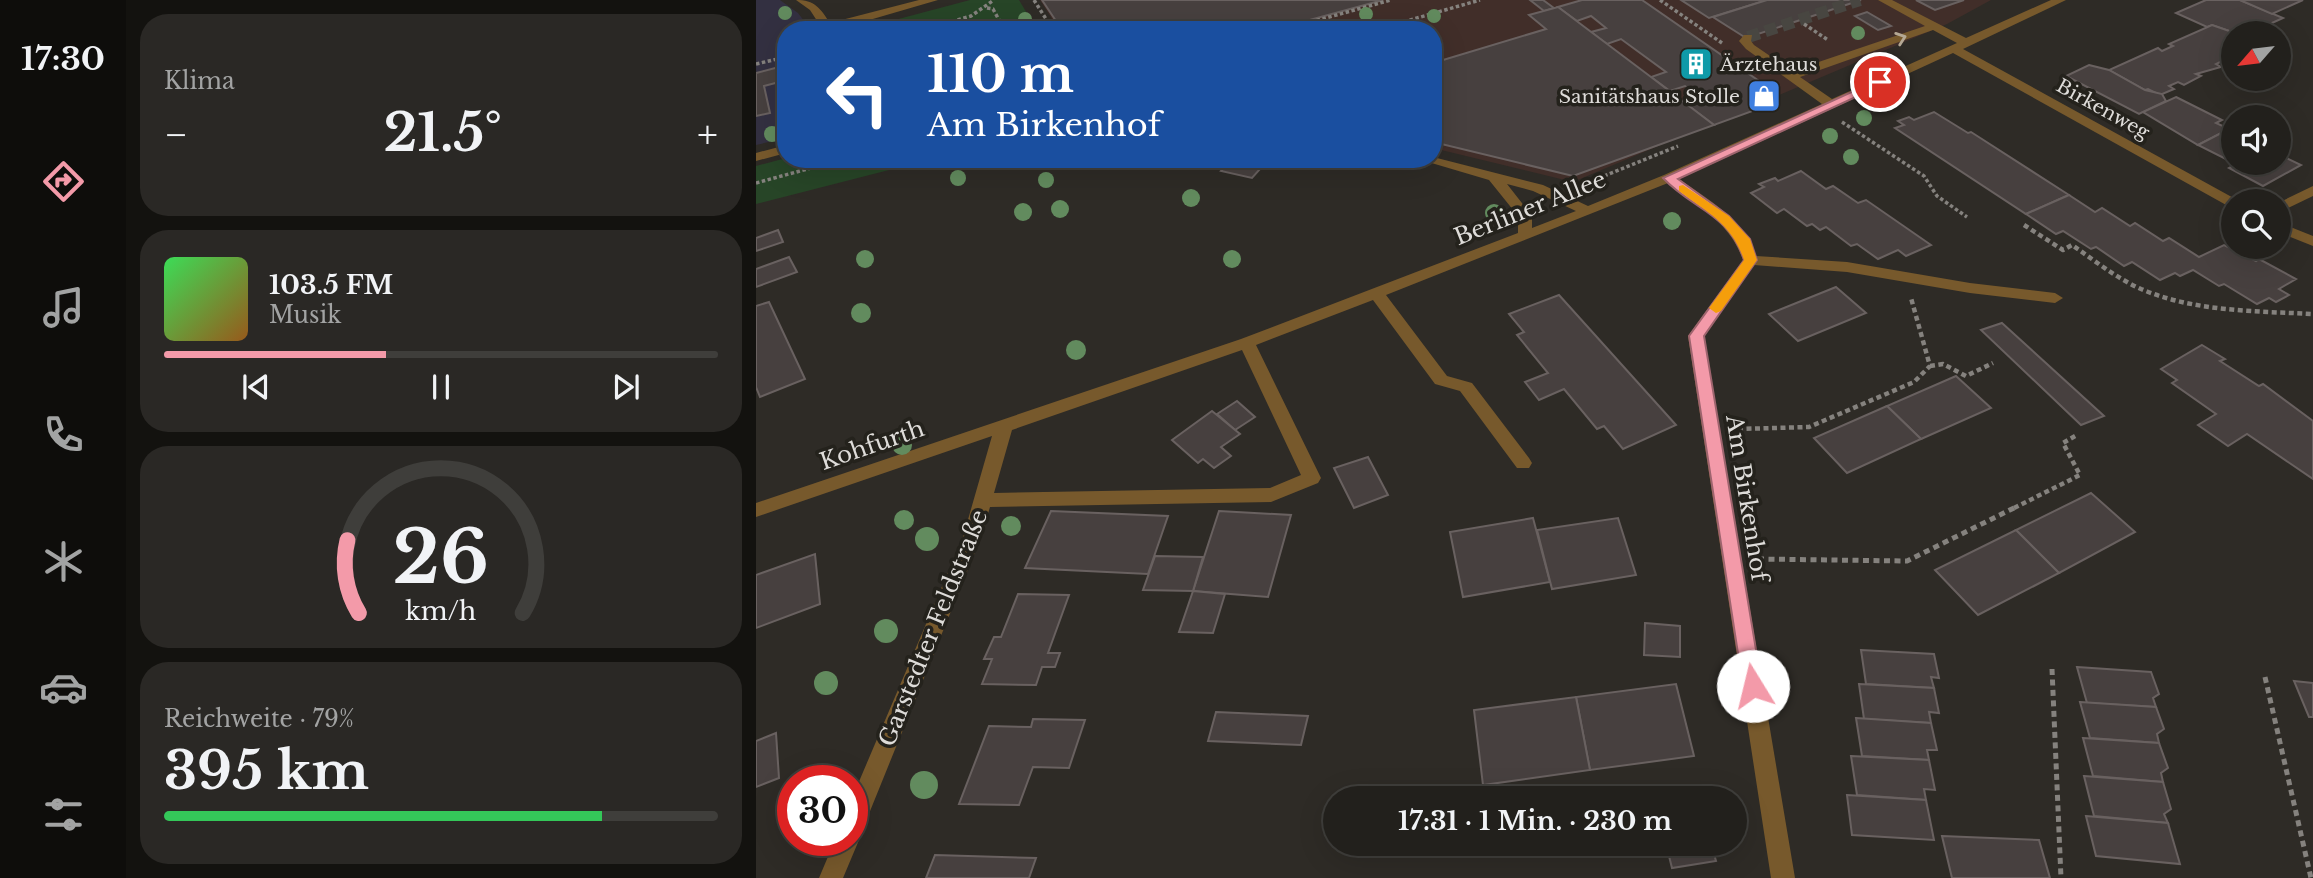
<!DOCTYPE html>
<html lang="de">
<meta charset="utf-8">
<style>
:root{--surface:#22201c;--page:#2a2825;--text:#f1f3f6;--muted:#a2a3a3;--line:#3f3e3b;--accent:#f39aa9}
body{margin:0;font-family:"Libre Baskerville",serif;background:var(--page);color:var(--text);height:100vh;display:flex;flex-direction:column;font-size:26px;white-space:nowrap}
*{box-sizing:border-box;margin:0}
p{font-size:23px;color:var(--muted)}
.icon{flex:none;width:38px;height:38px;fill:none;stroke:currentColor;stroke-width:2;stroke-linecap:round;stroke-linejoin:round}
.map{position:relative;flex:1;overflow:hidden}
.details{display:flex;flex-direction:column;gap:14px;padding:14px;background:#13120f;width:630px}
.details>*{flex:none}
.guide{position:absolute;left:21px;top:21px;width:665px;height:147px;border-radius:28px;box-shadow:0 7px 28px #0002,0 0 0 2px var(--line);background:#1a4fa0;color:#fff;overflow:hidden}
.needle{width:46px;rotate:242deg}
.tools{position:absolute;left:1465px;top:21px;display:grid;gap:14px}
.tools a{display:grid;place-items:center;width:70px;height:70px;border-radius:50%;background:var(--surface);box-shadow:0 7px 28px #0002,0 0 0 2px var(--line);font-size:35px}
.speed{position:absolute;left:21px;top:765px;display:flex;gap:14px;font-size:35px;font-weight:700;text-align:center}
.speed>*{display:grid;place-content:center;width:91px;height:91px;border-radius:50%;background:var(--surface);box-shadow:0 7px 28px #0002,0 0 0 2px var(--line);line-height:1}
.speed .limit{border:10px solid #d22;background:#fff;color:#111}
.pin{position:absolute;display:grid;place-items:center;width:60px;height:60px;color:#fff;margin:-30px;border:4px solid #fff;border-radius:50%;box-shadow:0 2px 7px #0007}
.me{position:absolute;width:77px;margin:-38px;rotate:351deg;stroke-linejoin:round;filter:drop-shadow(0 0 5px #0008)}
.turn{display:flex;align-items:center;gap:24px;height:147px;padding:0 35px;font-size:32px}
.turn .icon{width:91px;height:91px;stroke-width:2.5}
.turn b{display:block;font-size:49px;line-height:60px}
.big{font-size:52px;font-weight:800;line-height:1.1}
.details .tile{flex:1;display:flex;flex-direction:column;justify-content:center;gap:10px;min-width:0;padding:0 24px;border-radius:28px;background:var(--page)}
.details .dial{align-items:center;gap:0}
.dial svg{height:182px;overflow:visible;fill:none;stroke:var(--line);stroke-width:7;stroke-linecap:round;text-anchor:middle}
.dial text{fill:var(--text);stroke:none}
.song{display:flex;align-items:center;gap:21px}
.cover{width:84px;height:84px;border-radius:10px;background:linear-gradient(135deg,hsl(130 70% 55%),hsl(30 70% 35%))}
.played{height:7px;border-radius:4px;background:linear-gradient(90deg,var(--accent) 40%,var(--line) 40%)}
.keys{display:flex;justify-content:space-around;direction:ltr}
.heat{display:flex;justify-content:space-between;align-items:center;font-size:38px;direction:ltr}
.charge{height:10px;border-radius:5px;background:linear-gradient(90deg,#34c759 79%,var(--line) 0)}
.trip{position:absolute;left:567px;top:786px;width:424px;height:70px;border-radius:35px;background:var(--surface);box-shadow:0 7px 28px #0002,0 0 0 2px var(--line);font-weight:800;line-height:70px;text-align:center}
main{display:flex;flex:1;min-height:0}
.menu{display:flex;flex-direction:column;width:126px;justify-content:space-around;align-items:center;background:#0e0d0b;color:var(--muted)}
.menu .icon{width:49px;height:49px}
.menu .selected{color:var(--accent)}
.menu b{font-size:32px;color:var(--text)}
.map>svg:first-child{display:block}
.commercial{fill:#412e29}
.education{fill:#333041}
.green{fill:#274527}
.building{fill:#47403f;stroke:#696160;stroke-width:2}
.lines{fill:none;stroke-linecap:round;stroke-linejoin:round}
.minor-tunnel{stroke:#484641;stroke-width:12;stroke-dasharray:12 6;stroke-linecap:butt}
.path-far2{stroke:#85827e;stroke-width:3.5;stroke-dasharray:3.5 2.5;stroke-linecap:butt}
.path-far1{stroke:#85827e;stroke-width:4.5;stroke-dasharray:5 3.5;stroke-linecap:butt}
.path{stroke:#85827e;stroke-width:5;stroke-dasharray:6 4.5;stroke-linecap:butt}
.minor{fill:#77592c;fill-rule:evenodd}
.tree{fill:#628b5e}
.oneway{stroke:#b5a894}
.route{fill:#f39aa9;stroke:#9e646e;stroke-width:2}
.slow{fill:#f59e0b}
.labels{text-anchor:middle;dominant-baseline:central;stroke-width:7;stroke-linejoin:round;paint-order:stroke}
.far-poi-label{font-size:19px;fill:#dedcd9;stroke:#24221c;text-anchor:start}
.far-street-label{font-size:19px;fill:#dedcd9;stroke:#24221c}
.street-label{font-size:23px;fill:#dedcd9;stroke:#24221c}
</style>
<main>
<nav class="menu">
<b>17:30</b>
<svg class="icon selected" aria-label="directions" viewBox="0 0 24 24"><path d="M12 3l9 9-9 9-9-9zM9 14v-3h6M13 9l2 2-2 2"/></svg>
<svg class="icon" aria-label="music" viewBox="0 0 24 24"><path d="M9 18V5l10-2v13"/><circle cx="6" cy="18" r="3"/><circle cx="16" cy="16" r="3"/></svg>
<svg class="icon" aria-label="phone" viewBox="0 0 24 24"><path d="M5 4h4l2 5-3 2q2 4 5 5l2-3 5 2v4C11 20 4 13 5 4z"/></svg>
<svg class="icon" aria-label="climate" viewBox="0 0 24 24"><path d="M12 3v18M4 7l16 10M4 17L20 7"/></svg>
<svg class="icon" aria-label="car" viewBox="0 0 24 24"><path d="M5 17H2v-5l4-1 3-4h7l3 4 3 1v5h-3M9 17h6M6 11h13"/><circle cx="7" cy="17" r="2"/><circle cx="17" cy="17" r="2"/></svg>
<svg class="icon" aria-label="filters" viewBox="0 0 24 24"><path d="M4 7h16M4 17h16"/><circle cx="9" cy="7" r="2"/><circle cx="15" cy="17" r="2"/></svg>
</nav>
<section class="details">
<div class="tile"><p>Klima</p>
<div class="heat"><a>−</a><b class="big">21.5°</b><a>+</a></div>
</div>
<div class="tile">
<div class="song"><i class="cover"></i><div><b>103.5 FM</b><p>Musik</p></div></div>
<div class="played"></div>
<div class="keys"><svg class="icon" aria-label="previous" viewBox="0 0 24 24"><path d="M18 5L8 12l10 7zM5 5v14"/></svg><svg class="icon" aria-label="pause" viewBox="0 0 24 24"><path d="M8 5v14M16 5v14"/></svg><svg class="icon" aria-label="next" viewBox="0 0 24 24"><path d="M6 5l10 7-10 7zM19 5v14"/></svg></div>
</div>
<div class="tile dial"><svg viewBox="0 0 100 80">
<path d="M14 69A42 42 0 1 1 86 69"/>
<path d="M14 69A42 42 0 0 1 9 37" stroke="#f39aa9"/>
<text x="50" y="56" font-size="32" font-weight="700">26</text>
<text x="50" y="72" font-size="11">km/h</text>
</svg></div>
<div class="tile"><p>Reichweite · 79%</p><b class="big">395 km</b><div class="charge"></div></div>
</section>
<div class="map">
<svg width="1557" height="878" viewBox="0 0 1557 878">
<rect width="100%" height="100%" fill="#2e2b26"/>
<polygon class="commercial" points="284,0 1235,0 1191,24 817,182 677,148 677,30 303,30"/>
<polygon class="education" points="0,0 24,0 42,13 55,30 30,30 30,138 0,145"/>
<g class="green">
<polygon points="214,0 263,0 281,30 101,30"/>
<polygon points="30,158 30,159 176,159 0,204 0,166"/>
</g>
<g class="building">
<polygon points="286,0 627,0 517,30 306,30"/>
<polygon points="774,0 787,0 798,8 788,11"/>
<polygon points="826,0 886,0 1016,90 1010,91 1020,98 1009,102 1013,105 958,125 930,104 946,98 929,86 914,91 895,77 910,72 865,39 851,44 835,32 850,28 835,16 821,21 802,7"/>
<polygon points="925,0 1011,0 953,18"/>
<polygon points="1011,0 1105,0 990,38 957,17"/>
<polygon points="1160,0 1208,0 1179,10"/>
<polygon points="1450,0 1484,0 1527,18 1494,33 1479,33 1456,25 1451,27 1420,13"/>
<polygon points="1484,0 1547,0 1516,14"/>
<polygon points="802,7 895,77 958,125 817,176 677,142 677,63 790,29 773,15"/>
<polygon points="1111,12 1135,26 1122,30 1099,16"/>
<polygon points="1456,25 1479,33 1477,33 1477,61 1468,60 1460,64 1465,67 1440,74 1445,76 1428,85 1422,82 1413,86 1418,89 1404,95 1392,89 1389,90 1353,70 1402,48 1406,51 1417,46 1413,44"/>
<polygon points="1333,65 1353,70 1389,90 1406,94 1410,101 1383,114 1310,76"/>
<polygon points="23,67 27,81 8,86 14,113 0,116 0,73"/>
<polygon points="1420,97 1466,120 1460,123 1473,129 1442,145 1387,112"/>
<polygon points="1178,112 1212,133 1215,132 1313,195 1270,214 1139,128 1148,125 1142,121 1153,117 1158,120"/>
<polygon points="1473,129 1477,131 1477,163 1522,163 1522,154 1545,165 1507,186 1473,168 1480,164 1442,145"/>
<polygon points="476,159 513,159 496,178 465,171"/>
<polygon points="1045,171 1070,189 1077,186 1102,203 1110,200 1175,245 1150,256 1142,250 1122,259 1101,244 1095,246 1070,227 1064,230 1056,224 1051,226 1028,209 1021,213 995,193 1008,187 1003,184 1019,178 1022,181"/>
<polygon points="1313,195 1339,212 1346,208 1374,226 1379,223 1407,241 1413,238 1443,257 1468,245 1500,261 1503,259 1540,279 1523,289 1533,295 1520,302 1513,298 1501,304 1468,284 1463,286 1437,270 1424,276 1419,273 1404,280 1376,262 1368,266 1340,247 1335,249 1307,231 1300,234 1270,214"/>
<polygon points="22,230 27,242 0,251 0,238"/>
<polygon points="33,257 41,272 0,287 0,269"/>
<polygon points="1080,287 1110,313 1042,341 1013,314"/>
<polygon points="803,295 920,425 867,449 848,426 841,429 808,389 783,400 769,382 792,373 761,335 768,332 753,314"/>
<polygon points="13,302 49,379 4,397 0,387 0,306"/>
<polygon points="1246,323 1348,416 1325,425 1225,330"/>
<polygon points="1446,345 1469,359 1464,361 1503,386 1507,384 1557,421 1557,479 1491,434 1472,446 1442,425 1460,414 1416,383 1421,380 1405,369"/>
<polygon points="1200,376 1235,408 1165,439 1131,406"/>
<polygon points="481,401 499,417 479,430 461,414"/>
<polygon points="1131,406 1165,439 1091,473 1058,438"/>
<polygon points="456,411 484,434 465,447 475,456 458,468 447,459 442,463 416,440"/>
<polygon points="612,457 632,495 598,508 578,468"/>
<polygon points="1335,493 1379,532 1303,573 1260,530"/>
<polygon points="295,511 412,516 392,574 269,568"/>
<polygon points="463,511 535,515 512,597 437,591"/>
<polygon points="777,518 794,582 707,597 694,532"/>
<polygon points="862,518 880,575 796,589 781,530"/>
<polygon points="1260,530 1303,573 1222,615 1179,570"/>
<polygon points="59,554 64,604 0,628 0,575"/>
<polygon points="399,556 447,557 437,591 387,590"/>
<polygon points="437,591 469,594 457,633 423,632"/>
<polygon points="262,594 313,595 292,653 304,653 299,667 286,667 280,685 226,684 236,659 228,659 238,637 245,637"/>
<polygon points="889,623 924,626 924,657 888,655"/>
<polygon points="1105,650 1178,654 1183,678 1175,677 1178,688 1110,684"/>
<polygon points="1321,667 1395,672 1403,694 1397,698 1400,707 1331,703"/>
<polygon points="1538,681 1557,683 1557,717 1553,717"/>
<polygon points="920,684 938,756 834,770 820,697"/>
<polygon points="1103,684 1178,688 1183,713 1173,712 1175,723 1108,719"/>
<polygon points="820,697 834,770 727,785 718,710"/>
<polygon points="1324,702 1400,707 1408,729 1401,734 1403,743 1334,738"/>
<polygon points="460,712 552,716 545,745 452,741"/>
<polygon points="1100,718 1175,723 1181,750 1171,750 1173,760 1106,756"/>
<polygon points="277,719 329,720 313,768 277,767 263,805 203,804 233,726 275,727"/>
<polygon points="20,733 23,778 0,787 0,741"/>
<polygon points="1327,738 1403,743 1412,768 1405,773 1407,782 1337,776"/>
<polygon points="1095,756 1173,760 1179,790 1168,789 1170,800 1101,795"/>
<polygon points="1328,776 1407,782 1415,809 1408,814 1412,823 1338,816"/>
<polygon points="1091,795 1170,800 1178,840 1096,835"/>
<polygon points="1330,816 1412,823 1424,864 1340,856"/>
<polygon points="1186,836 1283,840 1294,878 1196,878"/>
<polygon points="910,844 955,844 960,861 916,868"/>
<polygon points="179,855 280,858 273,878 170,878"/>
</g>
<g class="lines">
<polyline class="minor-tunnel" points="992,37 1104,0"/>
<g class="path-far2">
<polyline points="278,0 297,30"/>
<polyline points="904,0 966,43"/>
<polyline points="231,8 237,9 243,20 231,30"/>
<polyline points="1048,24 1072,40"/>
<polyline points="167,30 215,16 238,0"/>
<polyline points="526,30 635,0"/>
<polyline points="619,30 724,0"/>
<polyline points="0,64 30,57"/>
<polyline points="1086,122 1168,176 1181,196 1211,217"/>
<polyline points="0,183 88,159"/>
<polyline points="826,185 922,146"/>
</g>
<g class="path-far1">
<path d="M1268,225L1307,250L1316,245C1338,260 1360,278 1385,289C1439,312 1500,311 1557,314"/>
<polyline points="1174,366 1187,364 1210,376 1237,363"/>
<polyline points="982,429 1053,427 1158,382 1174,366 1155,298"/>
<polyline points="1258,508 1324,475 1307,443 1321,435"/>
</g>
<g class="path">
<polyline points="1002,559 1151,561 1262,506"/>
<polyline points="1296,669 1305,878"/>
<polyline points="1509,677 1555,878"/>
</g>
<g class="minor">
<path d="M40,0C59,0 64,8 74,23L163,0H182L79,30H67L54,10Z"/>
<path d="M1122,0H1136L1210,38L1295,0H1310L1207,49L1483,201H1477V207L1472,206L1197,53L923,179C953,200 987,219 1000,256L1091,262L1214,283L1299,293L1307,298L1299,303L1214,293L1091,272L998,265L948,336L1039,878H1015L932,336L987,260C974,222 942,206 912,183L630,295L691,376L716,383L773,458L776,463L773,468H761L704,391L679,384L617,300L500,345L565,478L562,483L515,502L234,507L225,537L108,826L101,835L103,840L87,878H63L79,840H96V798L207,537L236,436L0,517V503L485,339L762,233V216L733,180L662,159H677V157L787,185L832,206L908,175L1066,104L990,49L983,41L988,35H996L995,41L998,45L1036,71L1169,26ZM1177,30L1201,43L1076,99L1044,77ZM751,184L777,191L820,211L776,228V216ZM486,350L545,475L514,488L238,493L256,430Z"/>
<polygon points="30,145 30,153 0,161 0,153"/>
<polygon points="1557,186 1557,196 1522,213 1522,203"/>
<polygon points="1522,222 1557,236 1557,246 1522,232"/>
</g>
</g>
<g class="tree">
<circle cx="29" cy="13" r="7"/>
<circle cx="610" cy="14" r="7"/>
<circle cx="678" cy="16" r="7"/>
<circle cx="269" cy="19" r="7"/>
<circle cx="1102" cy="33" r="7"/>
<circle cx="1108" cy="118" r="8"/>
<circle cx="16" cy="134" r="8"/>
<circle cx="1074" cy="136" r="8"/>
<circle cx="1095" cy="157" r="8"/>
<circle cx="202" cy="178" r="8"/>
<circle cx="290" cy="180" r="8"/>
<circle cx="435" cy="198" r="9"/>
<circle cx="304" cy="209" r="9"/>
<circle cx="267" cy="212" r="9"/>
<circle cx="738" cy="213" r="9"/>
<circle cx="916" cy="221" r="9"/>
<circle cx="109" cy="259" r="9"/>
<circle cx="476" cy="259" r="9"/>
<circle cx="105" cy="313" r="10"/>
<circle cx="320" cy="350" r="10"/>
<circle cx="146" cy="445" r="10"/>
<circle cx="148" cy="520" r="10"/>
<circle cx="255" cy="526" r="10"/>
<circle cx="171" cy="539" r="12"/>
<circle cx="130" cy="631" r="12"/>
<circle cx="70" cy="683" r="12"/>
<circle cx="168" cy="785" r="14"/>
</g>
<defs><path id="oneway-chevron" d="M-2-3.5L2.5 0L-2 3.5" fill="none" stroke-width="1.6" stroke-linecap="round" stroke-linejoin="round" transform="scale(1.75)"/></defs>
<use class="oneway" href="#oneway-chevron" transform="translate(1145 38) rotate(-19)"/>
<path class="route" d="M1124,79L1129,82L1128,84L922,179L973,216L994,239L1001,260L948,336L1006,686L1003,692L997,695L990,692L987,686L933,336L988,260C972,212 937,210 907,178Z"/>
<path class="slow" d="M927,185L973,216L994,239L1001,260L965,311L960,313L953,308L988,260C976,224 952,213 923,191V186Z"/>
<defs>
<symbol id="building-square" viewBox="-11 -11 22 22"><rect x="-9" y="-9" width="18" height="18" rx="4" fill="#0f9aa8" stroke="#24221c"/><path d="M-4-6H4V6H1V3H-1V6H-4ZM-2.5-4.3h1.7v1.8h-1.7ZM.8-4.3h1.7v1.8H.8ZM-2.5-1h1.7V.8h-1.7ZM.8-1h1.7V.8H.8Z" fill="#fff"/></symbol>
<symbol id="shop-square" viewBox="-11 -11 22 22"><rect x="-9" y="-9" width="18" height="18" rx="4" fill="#3f7fe0" stroke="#24221c"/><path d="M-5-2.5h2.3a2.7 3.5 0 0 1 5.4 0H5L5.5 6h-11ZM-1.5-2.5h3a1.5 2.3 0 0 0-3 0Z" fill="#fff"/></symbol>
</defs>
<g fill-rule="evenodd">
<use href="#building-square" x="921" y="45" width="38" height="38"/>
<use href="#shop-square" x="989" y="77" width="38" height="38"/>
</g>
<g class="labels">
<g class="far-poi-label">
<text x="964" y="64">Ärztehaus</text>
<text x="984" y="96" text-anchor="end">Sanitätshaus Stolle</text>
</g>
<g class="far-street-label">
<text transform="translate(1347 109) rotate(29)">Birkenweg</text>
</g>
<g class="street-label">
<text transform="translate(774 208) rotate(-22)">Berliner Allee</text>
<text transform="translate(116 445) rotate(-19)">Kohfurth</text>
<text transform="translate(991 498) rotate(81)">Am Birkenhof</text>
<text transform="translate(177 628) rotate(-68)">Garstedter Feldstraße</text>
</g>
</g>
</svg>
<div class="tools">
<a><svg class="needle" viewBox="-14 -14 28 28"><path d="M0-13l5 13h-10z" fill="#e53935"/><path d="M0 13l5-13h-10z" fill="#a2a3a3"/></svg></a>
<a><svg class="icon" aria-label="sound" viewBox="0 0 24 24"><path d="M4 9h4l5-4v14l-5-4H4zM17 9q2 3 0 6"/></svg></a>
<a><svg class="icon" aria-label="search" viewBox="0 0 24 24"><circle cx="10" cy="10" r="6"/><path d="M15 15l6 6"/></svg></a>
</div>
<div class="speed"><div class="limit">30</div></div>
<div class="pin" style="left:1124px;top:82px;background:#d93025"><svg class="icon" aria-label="arrive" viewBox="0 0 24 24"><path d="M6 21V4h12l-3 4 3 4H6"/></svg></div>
<svg class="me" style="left:997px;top:686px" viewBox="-20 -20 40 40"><circle r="19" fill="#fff"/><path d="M0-13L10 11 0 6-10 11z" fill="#f39aa9"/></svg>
<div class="trip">17:31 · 1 Min. · 230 m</div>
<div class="guide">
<div class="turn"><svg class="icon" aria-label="left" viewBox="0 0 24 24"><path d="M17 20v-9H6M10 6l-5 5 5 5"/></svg><div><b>110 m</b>Am Birkenhof</div></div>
</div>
</div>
</main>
